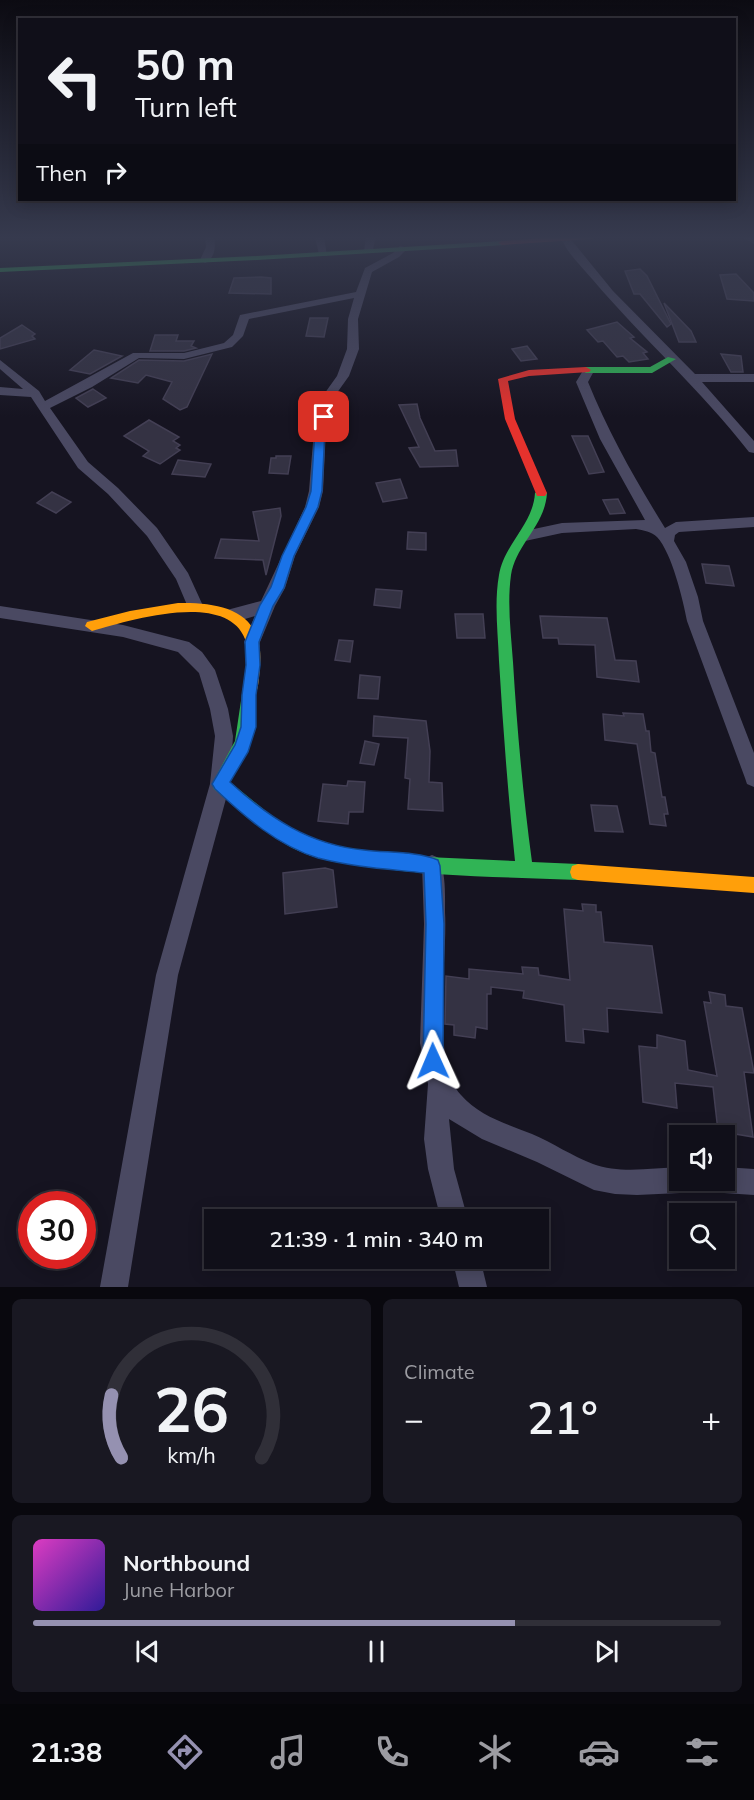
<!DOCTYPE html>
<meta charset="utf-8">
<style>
:root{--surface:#100f19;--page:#191822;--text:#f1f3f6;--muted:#9c9ca2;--line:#302f38;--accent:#9591b1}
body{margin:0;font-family:Mulish,sans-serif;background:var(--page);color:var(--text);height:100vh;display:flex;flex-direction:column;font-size:22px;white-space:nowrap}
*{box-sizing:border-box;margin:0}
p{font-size:20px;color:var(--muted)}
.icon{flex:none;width:33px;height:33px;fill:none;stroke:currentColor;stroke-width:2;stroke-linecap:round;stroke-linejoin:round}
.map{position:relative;height:1287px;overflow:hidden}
.sheet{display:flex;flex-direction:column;gap:12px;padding:12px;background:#09080e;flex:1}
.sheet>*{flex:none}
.guide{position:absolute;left:18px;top:18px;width:718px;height:183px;border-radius:0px;box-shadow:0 3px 15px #0003,0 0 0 2px var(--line);background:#100f19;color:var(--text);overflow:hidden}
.buttons{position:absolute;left:669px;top:1125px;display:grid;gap:12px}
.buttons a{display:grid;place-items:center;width:66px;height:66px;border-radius:0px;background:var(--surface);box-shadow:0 3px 15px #0003,0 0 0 2px var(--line);font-size:30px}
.speed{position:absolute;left:18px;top:1191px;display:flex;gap:12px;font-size:30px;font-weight:700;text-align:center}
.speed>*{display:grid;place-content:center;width:78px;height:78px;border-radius:50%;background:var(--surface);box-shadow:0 3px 15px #0003,0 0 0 2px var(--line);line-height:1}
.speed .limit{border:9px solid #d22;background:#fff;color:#111}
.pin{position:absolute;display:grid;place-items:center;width:51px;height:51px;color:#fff;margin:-26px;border-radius:12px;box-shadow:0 3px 9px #0006}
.me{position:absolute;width:66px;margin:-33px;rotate:359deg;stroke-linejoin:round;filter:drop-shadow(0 0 4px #0008)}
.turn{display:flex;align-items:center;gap:21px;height:126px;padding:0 18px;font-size:27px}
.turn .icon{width:78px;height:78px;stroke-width:2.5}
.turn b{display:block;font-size:42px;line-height:51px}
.then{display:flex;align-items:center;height:57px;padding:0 18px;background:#0003;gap:12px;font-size:22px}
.big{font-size:45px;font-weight:600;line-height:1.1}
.sheet .card{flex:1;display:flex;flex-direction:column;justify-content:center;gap:9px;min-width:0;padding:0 21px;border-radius:9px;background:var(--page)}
.sheet .dial{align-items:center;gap:0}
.dial svg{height:156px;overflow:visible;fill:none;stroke:var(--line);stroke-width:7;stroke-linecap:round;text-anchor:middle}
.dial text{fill:var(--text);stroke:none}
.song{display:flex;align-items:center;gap:18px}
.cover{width:72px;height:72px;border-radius:9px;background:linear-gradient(135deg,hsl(310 70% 55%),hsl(250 70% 35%))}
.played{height:6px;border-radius:3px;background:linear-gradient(90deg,var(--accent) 70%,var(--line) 70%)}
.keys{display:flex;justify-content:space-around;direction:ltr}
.heat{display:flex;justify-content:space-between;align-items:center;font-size:33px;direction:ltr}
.sheet .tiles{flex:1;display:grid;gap:12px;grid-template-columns:1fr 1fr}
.card:last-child{grid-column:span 2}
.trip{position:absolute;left:204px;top:1209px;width:345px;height:60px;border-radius:0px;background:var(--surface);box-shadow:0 3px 15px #0003,0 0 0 2px var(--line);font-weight:600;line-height:60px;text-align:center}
.menu{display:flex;height:96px;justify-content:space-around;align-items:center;background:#06060a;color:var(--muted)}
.menu .icon{width:42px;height:42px}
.menu .current{color:var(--accent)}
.menu b{font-size:27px;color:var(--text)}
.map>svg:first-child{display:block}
.building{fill:#343243;stroke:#433f54;stroke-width:1.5}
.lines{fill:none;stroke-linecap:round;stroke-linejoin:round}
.street{fill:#4a4962;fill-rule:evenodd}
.fast{fill:#30b455;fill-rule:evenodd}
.slow{fill:#ff9f0a;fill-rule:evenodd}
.jam{fill:#e5322d;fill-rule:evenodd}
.route{fill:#1a73e8;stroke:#114b97;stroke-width:1.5}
</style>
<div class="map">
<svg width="754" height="1287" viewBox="0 0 754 1287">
<rect width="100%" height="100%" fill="#161421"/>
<g class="building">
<polygon points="640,269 647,276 671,324 667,327 640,294 634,294 625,271"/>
<polygon points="736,274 754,293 754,301 727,299 720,275"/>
<polygon points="261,277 271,278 271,294 229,293 234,278"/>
<polygon points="664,303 691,331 696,342 679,342"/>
<polygon points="310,318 328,318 324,337 306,336"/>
<polygon points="617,322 634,337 630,338 647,352 643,353 648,359 629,362 623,356 617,357 603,341 598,342 587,330"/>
<polygon points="22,325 35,334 32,336 35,339 0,349 0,338"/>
<polygon points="155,335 178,335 176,341 194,341 191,346 196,348 184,351 150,351"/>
<polygon points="527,346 537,359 521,361 512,349"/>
<polygon points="94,350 122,356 90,374 70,370"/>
<polygon points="212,354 187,407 180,410 163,399 172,382 146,375 138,383 111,378 139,360 184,361"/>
<polygon points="721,354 741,356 743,372 731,372"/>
<polygon points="93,389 106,398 88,407 76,398"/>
<polygon points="417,404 420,418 435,451 456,450 458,466 420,467 409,448 419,447 399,405"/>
<polygon points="149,420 179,437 173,441 180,445 176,448 180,450 160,464 143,456 149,451 124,436"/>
<polygon points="572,436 588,436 604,472 589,474"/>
<polygon points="276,456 291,456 288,474 269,473 271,458 276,458"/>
<polygon points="178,460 211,464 205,477 172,474"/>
<polygon points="400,479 407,498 383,502 376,483"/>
<polygon points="52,492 71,502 56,513 37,503"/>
<polygon points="618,499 625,513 610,514 603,500"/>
<polygon points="280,508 281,516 266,575 263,560 215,558 221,539 259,541 253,512"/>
<polygon points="408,532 426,533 426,550 407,549"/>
<polygon points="702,564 729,566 734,586 706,583"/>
<polygon points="376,589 402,591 400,608 374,605"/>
<polygon points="455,614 483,614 485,638 457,638"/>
<polygon points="540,616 607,618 615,660 636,661 639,682 597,677 595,645 559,644 558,638 543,638"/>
<polygon points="339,640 353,641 350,662 335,660"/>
<polygon points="360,675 380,677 378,699 358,698"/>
<polygon points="623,713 643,714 646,731 649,731 651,752 655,753 662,797 665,797 668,814 664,814 666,826 650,824 637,744 605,740 603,714 624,716"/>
<polygon points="374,716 426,721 430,751 429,782 442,783 443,811 408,809 410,779 405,778 408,738 373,736"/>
<polygon points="365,741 379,744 374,765 360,763"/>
<polygon points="348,781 365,782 363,812 349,812 348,824 318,821 323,784 347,786"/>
<polygon points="591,805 617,806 623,832 595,831"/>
<polygon points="325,868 333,870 337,907 285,914 283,873"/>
<polygon points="582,904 596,905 596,912 601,912 604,942 652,946 662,1013 607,1008 608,1032 583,1029 584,1043 566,1041 564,1005 523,998 524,991 491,987 491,994 487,994 487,1029 476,1027 475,1038 454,1035 454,1025 445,1024 446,976 469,979 469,969 523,974 522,967 538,968 539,975 570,980 564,909 583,911"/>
<polygon points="709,992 725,995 726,1006 742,1008 754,1073 744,1072 753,1137 718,1131 713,1087 675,1083 677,1108 643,1102 639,1046 657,1048 657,1035 685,1041 688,1070 717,1076 704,1002 711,1003"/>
</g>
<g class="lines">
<g class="street">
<path d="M205,237H214C216,246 215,259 205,263L200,260L206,247Z"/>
<polygon points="315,237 324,237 327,256 319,254"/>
<polygon points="366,237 376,237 372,253 364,251"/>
<path d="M561,237H569L613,291L695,374H754V382H702L754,441V453L749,452C701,390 644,340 593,280C583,268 565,251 561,237Z"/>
<polygon points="742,237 754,237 754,244"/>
<polygon points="400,246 408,248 399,257 372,272 358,319 359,349 349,376 334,397 326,430 323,491 319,507 295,556 285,588 275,606 260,642 258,647 252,648 246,647 244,642 255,616 245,619 227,618 225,614 227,610 261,601 305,507 309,491 314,430 322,397 337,376 347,349 348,319 354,298 249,319 243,336 232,347 184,359 139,358 92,387 50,408 88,462 118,488 157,528 188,573 204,608 202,612 190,612 176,579 147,536 108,494 78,468 31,397 0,395 0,387 23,389 0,369 0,360 39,391 45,401 133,353 184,353 224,343 233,335 240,315 356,292 365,268 393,253"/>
<path d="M588,368L594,371L588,382C609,434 636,481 665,528L676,522L754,517V527L679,532L675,535L674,541L686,562L698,597L703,621L754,753V787L747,784L745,778L687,621C683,600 672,553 657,537C652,532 643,530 636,529L562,533L525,541L518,536L520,532L562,523L645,520L600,439L576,382L584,369Z"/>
<polygon points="0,606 123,625 189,642 202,652 215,670 228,709 233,736 230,784 178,975 128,1287 100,1287 156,975 210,784 215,736 210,709 199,673 178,652 123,637 0,618"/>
<path d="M432,855L439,858C446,874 445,895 445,912C448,958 430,1061 461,1095C479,1116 507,1124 532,1134C553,1143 572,1156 593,1164C620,1174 652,1168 680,1167V1180H693L689,1189L680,1193L637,1195L615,1194L594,1190L537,1162L482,1139L449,1119L454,1169L468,1220H441L428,1169L424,1139L428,1084L420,1043L424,924L422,865L425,858Z"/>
<polygon points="724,1167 754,1169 754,1195 724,1193 715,1189 711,1180 724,1180"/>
<polygon points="452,1258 480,1258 487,1287 459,1287"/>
</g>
<g class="fast">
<polygon points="502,241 506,243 505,245 257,260 0,272 0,268 257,256"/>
<polygon points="668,357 676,359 652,373 586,373 581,370 586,367 650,367"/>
<path d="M541,489L547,493C545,526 516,544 511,575C507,604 511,633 513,662C517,729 523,795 532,862L578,864L584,866L586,872L584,878L578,880C509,877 439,877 370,867C346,864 321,861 299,851C267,836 241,811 214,789L212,784L235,741L242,694L244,690L249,688L254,690L256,694C254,728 247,753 230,782L284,826L307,838L335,846L405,856L515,861C508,794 503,728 499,661C498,633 494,603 499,575C504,544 533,525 535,493Z"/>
</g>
<g class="slow">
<path d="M178,603C222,602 265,611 260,666C259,676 259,689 254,698L249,700L244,698L242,694C245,677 251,656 245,639C226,590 128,621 92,631L85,626L87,622L130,611Z"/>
<polygon points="578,864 754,877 754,893 578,880 572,878 570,872 572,866"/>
</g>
<g class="jam">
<polygon points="560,237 595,237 591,239 502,245 498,243 502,241"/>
<polygon points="586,367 591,370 589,372 529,376 508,381 515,419 547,493 545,496 537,496 505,419 498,379 529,370"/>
</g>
</g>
<linearGradient id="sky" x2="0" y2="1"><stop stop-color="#0c0b12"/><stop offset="0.57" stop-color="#363a4e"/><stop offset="1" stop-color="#363a4e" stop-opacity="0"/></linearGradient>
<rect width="754" height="417" fill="url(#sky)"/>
<path class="route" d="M324,414L329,417L325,430L322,491L318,507L294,556L284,588L273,606L259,642L260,665L256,695V727L248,752L230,782C269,818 310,845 364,850C387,853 416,851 438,860L440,866L444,924L443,1061L440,1068L433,1071L426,1068L423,1061L426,924L424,873C388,869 353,867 318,858C278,846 245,817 215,789L212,784L235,745L241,727L242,695L246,665L245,642L260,605L271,587L282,556L306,507L311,491L315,430L319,417Z"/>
</svg>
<div class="buttons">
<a><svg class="icon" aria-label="sound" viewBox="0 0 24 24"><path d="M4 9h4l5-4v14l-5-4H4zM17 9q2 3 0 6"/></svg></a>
<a><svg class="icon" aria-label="search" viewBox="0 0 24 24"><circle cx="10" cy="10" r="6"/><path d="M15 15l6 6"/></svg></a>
</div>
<div class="speed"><div class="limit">30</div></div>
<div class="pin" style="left:324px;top:417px;background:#d93025"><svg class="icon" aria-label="arrive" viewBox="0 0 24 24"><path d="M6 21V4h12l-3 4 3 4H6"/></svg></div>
<svg class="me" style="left:433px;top:1061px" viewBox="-20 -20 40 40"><path d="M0-17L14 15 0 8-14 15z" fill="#1a73e8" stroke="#fff" stroke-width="4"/></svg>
<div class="trip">21:39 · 1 min · 340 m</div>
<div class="guide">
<div class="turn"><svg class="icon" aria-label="left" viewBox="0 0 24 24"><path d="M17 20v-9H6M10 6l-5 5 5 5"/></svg><div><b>50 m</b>Turn left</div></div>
<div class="then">Then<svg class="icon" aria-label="right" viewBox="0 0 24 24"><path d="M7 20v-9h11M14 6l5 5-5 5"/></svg></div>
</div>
</div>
<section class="sheet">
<div class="tiles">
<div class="card dial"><svg viewBox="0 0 100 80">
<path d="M14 69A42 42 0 1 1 86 69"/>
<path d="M14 69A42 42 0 0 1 9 37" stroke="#9591b1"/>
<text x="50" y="56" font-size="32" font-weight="700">26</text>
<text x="50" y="72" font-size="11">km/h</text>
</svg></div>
<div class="card"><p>Climate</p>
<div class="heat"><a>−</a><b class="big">21°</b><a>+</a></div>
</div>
<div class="card">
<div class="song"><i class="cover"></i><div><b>Northbound</b><p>June Harbor</p></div></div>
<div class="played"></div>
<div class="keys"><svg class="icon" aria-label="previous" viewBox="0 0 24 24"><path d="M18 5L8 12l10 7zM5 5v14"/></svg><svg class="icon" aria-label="pause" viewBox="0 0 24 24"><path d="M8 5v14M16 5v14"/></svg><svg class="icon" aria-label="next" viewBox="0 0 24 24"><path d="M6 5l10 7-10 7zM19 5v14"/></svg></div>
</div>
</div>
</section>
<nav class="menu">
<b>21:38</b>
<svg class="icon current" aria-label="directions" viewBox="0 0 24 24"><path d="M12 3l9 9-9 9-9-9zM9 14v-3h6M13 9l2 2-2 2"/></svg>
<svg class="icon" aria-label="music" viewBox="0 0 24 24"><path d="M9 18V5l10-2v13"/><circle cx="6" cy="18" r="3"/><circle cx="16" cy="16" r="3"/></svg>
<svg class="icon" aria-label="phone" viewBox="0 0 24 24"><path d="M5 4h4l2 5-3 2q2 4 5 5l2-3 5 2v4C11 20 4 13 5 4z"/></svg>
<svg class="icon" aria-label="climate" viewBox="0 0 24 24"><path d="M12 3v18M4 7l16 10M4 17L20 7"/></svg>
<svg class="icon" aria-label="car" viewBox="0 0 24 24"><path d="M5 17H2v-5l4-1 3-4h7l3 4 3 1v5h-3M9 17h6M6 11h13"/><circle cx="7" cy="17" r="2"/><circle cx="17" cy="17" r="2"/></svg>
<svg class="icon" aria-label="filters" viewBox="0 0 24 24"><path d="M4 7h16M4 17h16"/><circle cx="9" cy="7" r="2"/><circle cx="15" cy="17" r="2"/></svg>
</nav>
